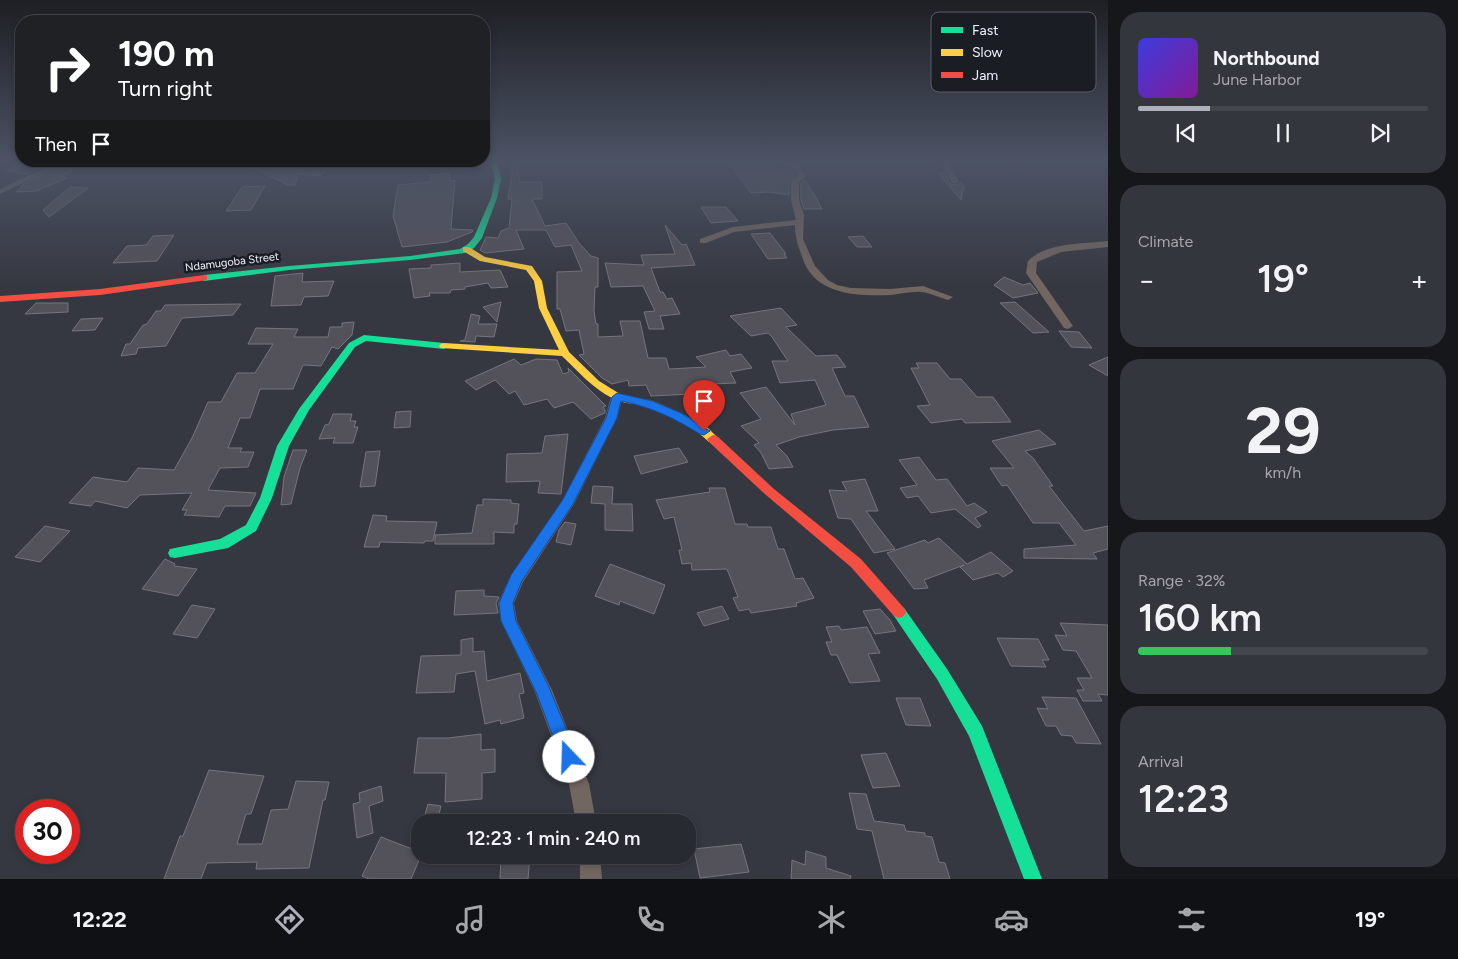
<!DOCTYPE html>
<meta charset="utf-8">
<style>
:root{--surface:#282a31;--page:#34363d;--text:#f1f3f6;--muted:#a5a7ab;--line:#44464d;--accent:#aeb1bb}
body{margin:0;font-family:Figtree,sans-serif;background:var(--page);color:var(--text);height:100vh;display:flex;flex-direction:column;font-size:19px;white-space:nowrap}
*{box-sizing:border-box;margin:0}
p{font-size:16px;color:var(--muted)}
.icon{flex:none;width:28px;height:28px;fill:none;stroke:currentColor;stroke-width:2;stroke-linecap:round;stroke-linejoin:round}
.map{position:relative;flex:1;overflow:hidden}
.drawer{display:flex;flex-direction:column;gap:12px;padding:12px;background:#16171b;width:350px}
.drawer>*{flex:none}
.guide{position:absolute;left:15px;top:15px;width:475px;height:152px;border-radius:20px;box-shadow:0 2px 8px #0003,0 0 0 1px var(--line);background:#202124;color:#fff;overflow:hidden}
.speed{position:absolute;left:15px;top:799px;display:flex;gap:10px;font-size:25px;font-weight:700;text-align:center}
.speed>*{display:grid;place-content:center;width:65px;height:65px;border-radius:50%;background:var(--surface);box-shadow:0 2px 8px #0003,0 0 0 1px var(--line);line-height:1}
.speed .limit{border:8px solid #d22;background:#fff;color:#111}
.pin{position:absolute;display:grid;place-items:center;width:42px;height:42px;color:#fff;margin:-51px -21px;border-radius:50% 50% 50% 0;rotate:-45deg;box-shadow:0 0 5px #0007}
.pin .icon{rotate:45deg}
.me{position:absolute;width:55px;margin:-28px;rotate:339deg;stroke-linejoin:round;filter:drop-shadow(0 0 4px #0008)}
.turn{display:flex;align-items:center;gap:18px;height:105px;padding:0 20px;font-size:22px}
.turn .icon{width:65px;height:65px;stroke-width:2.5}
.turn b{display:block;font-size:35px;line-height:42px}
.then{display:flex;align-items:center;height:48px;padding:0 20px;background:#0003;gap:10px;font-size:19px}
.big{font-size:38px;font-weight:600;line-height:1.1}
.drawer .tile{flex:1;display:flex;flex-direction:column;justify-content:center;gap:8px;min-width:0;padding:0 18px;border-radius:20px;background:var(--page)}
.drawer .dial{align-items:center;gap:0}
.dial b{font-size:65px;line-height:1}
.song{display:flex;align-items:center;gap:15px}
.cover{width:60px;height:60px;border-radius:8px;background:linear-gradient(135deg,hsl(240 70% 55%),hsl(290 70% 35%))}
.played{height:5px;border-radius:2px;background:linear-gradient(90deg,var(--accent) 25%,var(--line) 25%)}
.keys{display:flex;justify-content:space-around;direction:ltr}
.heat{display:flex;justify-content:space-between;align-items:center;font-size:28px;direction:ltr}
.charge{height:8px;border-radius:4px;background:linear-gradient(90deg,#34c759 32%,var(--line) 0)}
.trip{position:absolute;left:411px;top:814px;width:285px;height:50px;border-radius:20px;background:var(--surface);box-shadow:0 2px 8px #0003,0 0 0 1px var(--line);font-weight:600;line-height:50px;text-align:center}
.dock{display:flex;height:80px;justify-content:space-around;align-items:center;background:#101114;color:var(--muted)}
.dock .icon{width:35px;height:35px}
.dock .selected{color:var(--accent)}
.dock b{font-size:22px;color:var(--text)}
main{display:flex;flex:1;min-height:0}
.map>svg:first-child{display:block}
.building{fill:#535159;stroke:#76747c}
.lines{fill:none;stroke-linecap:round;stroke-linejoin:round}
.street{fill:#726660;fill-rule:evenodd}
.fast{fill:#16e098;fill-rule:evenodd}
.slow{fill:#ffcf43;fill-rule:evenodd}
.jam{fill:#f24e42;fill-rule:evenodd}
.route{fill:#1a73e8;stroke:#114b97}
.labels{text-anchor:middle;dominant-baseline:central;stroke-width:5;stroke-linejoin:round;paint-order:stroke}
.far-street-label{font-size:11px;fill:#eff2fd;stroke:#1b1d25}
.key{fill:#1b1d25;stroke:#5b5d66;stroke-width:1}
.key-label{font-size:14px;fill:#eff2fd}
</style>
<main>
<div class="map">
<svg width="1108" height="879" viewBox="0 0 1108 879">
<rect width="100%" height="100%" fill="#363841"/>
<g class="building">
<polygon points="24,161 54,161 27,174 6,171"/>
<polygon points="70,161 95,161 60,176 67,178 36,191 16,192 24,184"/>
<polygon points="239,161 318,161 315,165 331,165 320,176 299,174 295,185 288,185"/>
<polygon points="514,161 517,161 520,182 542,182 542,199 532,199 545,226 566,223 579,243 591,256 598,258 598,287 595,287 594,311 596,324 598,324 598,337 623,336 620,321 640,321 648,358 666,358 669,369 706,367 696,357 726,350 730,356 741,354 752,368 730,372 736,383 711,384 714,393 651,396 646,385 629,386 628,380 612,384 602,378 579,355 584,354 579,330 566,331 560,309 557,309 557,272 582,271 571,245 555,247 546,230 516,230 524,249 485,253 480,250 486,237 498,238 501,231 509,228 512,199 508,199"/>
<polygon points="731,165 774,165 776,169 791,169 795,176 789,181 789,195 768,192 751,193"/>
<polygon points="944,172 950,184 958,185 961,182 964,186 961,200 939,174"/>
<polygon points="448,173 451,181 455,180 451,229 473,230 472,232 447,242 402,247 393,216 398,185 430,182 431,175"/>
<polygon points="805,180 816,198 822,209 804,209 801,200 801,183"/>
<polygon points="265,186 251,210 226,211 242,187"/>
<polygon points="70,187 88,188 49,217 43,210"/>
<polygon points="701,207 726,207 738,221 711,223"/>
<polygon points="665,225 682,245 686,244 695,265 651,268 660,292 663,292 667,299 672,298 680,314 660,316 664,329 649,329 644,312 655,311 643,286 611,287 605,263 644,265 641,255 675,254"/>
<polygon points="770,233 786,254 784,254 787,258 768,259 751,234"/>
<polygon points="174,235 157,261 113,263 127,246 146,245 153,236"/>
<polygon points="863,236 872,247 857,247 848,237"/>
<polygon points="460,263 460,272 500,270 508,287 491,288 488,283 465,287 465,289 451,290 450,293 429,293 430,296 414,298 409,269 431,268 431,265"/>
<polygon points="303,273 302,282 334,281 328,296 304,297 301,305 271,306 275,276"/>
<polygon points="1004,277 1023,285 1030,283 1038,293 1013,298 994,285"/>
<polygon points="501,302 497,322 483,307"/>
<polygon points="1015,302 1049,332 1033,333 1000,303"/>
<polygon points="36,303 68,303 68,312 25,314"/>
<polygon points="241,304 233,315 182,318 166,346 138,348 136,354 121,356 126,344 130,344 143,325 147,324 156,311 161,311 165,305"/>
<polygon points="781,308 797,325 786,327 816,356 837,355 846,367 832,368 845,396 854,396 869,427 833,430 799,437 776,445 787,456 793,467 769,469 761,453 754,445 759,443 741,426 761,419 740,393 766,387 795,425 791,414 826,405 815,380 780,383 772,361 788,361 772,337 768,333 751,336 730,316"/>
<polygon points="471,314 480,316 478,324 497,324 494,337 476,336 475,342 460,341 465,340"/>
<polygon points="103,318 95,330 72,331 81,319"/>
<polygon points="354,322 352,335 338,349 332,347 321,366 303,365 293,389 260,389 250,418 240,418 228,448 242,448 240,452 254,452 248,467 220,468 208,490 256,493 250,506 225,506 219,517 184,515 187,510 182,510 192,493 140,495 127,508 95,501 91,506 69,503 93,477 127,482 138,468 174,470 192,438 208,402 221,402 237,373 255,373 273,344 248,344 256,328 298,329 294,337 328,337 330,327 342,327 342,323"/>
<polygon points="1059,331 1079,332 1092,348 1071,347"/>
<polygon points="1108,357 1108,376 1089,365"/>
<polygon points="514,359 521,365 536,359 557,360 563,374 569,372 568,368 606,406 603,407 605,410 605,413 591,419 573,402 554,408 547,399 524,405 515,391 509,394 495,380 476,390 465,381"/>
<polygon points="916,363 937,363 950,379 961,379 977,397 993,397 1011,422 965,423 962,419 931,423 917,406 930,405 911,368 919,368"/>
<polygon points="411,411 410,427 394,428 396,412"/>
<polygon points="333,414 352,414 350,421 356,421 354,427 358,427 353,443 333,443 335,438 319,439 325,425 329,424"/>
<polygon points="1039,430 1056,444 1025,451 1033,458 1053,486 1049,486 1084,531 1108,526 1108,549 1093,553 1097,559 1024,558 1024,549 1076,545 1059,523 1033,523 1007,485 1002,486 990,468 1014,468 992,441"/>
<polygon points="568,434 561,494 538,493 540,481 506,482 507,454 542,453 545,436"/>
<polygon points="679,448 688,462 641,474 634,456"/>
<polygon points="293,450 307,450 300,468 291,504 281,505 284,477"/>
<polygon points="380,451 375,486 360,487 366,452"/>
<polygon points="919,457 936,480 947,479 967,506 974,503 987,512 975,518 981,526 978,528 955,509 931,513 918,496 907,498 900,488 917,485 899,460"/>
<polygon points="865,479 878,511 866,511 895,549 874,553 851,519 838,518 829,490 847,491 842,482"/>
<polygon points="593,486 613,487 612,504 632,504 633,531 605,530 605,504 591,503"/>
<polygon points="709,488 725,488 735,524 747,524 748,527 771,527 778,549 784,549 795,579 803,578 814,598 796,603 797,606 751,613 749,609 739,611 733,598 738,597 727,569 692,570 691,563 682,564 679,550 682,550 674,517 664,519 656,500 710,492"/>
<polygon points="483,499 511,500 511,503 519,504 517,524 514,524 514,533 494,532 494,544 435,544 435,535 472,533 477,505 483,505"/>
<polygon points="373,515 387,516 386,521 437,522 433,541 425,541 424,543 380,542 379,547 364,547"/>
<polygon points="565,522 576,524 571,545 556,542 559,530"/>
<polygon points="45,526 70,531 40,562 15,557"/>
<polygon points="939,538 967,564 991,552 1013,571 1003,577 998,573 973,580 960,567 964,565 924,580 928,588 914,589 887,553 925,540 928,543"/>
<polygon points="165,559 175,564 174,566 197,569 178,596 142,589"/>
<polygon points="610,564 665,585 654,614 620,601 619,605 595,596"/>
<polygon points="484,590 484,596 499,597 496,603 498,613 454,615 456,591"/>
<polygon points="192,605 215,609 197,638 173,634"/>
<polygon points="722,606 729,619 704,626 697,613"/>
<polygon points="880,609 890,620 896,631 875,634 863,611"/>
<polygon points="1060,623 1108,625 1108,695 1098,694 1102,701 1083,701 1077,690 1084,690 1077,678 1092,678 1076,651 1063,650 1055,635 1067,636"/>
<polygon points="839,626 841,630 867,627 880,653 868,654 880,681 850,683 837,655 831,655 826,642 832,642 826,627"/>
<polygon points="473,638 473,652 484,651 487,681 520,673 524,693 519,694 524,718 501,724 500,720 485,724 475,671 456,674 454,692 416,693 421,656 461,655 461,640"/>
<polygon points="997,638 1038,639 1049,660 1042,660 1046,667 1011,666"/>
<polygon points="1042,697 1076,698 1101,744 1076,743 1072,736 1061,735 1056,726 1046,726 1037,708 1048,709"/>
<polygon points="896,698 920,698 931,726 906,725"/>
<polygon points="481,734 481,750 495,749 495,772 482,773 482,799 445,802 446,773 414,773 418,738 448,738"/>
<polygon points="886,753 900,786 873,788 861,755"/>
<polygon points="209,770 264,776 251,814 246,814 237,844 262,844 271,810 288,809 296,781 329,782 325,800 323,800 309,868 256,869 257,862 207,863 201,879 164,879 180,836 183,836"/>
<polygon points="381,786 383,801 369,806 373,833 357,838 353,804 360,802 359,793"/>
<polygon points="849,793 866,794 874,821 904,825 906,831 925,833 925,836 932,837 939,862 945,863 950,879 884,879 872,831 857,829"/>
<polygon points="428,804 441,806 437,822 423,822"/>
<polygon points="381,837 420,852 420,858 411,879 369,879 362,876"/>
<polygon points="741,844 749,872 700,878 694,849"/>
<polygon points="806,851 826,857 826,868 851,876 850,879 791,879 792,860 805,865"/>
<polygon points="501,855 530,855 528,879 500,879"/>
</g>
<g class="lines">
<g class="street">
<polygon points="59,161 68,161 0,194 0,189"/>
<path d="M714,161H789L797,163L806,177L799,182V200L804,215L803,239L815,266L828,280L837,285L851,288L890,289L923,286L953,297L948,300C940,298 931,293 922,292C912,291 901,294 891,295C860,296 818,296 804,262C799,248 795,239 795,225L734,232L706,243H700V239L733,227L796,220L791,200V181L798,176L791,166L781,163H718Z"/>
<polygon points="940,161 946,161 959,181 958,183 952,183"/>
<path d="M1108,241V247L1061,252L1037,262L1036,273L1073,326L1068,329L1064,328L1026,273L1028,261C1047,242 1083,244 1108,241Z"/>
<polygon points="617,393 623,397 617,418 574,504 523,582 514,603 517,621 552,690 589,784 596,822 576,822 569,784 535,692 501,621 498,603 511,575 562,501 605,418 611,397"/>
<polygon points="580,855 600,855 602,879 580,879"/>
</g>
<g class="fast">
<polygon points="491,161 497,161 501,179 497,198 482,238 474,248 465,253 410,260 289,270 204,281 200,278 204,275 289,266 410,256 460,249 468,244 474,237 491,198 495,179"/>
<polygon points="364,335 444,343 449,346 444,349 366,341 355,347 309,410 289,446 272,498 256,531 228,548 175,558 170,557 168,553 170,549 220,539 246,525 260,498 277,446 299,409 349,343"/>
<polygon points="899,606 904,608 947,669 982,726 1042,879 1024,879 969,736 937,679 894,616 892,612 894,608"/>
</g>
<path class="slow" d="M463,247H469L485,257L532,266L542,281L547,308L569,352L599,381L620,394L653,401L681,413L708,428L719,439L717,442H709C692,426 668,412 646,406C635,403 622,404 612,398C592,388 578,371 562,356L441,348L439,346L441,344L444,343L559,350L539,308L534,281L526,270L480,261L463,251Z"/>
<g class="jam">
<polygon points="204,275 207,276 207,280 100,295 0,302 0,296 100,289"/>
<polygon points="713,435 717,436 774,489 861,559 904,608 906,612 904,616 899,618 894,616 851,567 766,495 709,442 707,439"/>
</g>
</g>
<linearGradient id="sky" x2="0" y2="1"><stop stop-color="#1e1f24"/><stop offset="0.57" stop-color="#4c5365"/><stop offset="1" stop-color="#4c5365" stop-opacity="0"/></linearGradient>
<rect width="1108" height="284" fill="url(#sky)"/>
<path class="route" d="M617,393L652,401L681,413L710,431L704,435L700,434C674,418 651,407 621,401L617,418L573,504L522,581L513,603L516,621L548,685L578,757L575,763L569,766L563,763L536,692L501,621L499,603L511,575L562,501L606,418L612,397Z"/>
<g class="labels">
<g class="far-street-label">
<text transform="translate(232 262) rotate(-7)">Ndamugoba Street</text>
</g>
</g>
<rect x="931" y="12" width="165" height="80" rx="8" class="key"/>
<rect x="941" y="27" width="22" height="6" fill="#16e098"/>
<rect x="941" y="49" width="22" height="7" fill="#ffcf43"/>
<rect x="941" y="72" width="22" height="6" fill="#f24e42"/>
<g class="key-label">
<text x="972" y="35">Fast</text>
<text x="972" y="57">Slow</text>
<text x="972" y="80">Jam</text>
</g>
</svg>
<div class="speed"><div class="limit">30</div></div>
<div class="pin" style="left:704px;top:431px;background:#d93025"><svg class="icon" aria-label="arrive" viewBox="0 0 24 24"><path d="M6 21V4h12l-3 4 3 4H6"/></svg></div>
<svg class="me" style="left:569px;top:757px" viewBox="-20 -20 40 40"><circle r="19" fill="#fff"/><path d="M0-13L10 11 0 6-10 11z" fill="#1a73e8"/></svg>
<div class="trip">12:23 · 1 min · 240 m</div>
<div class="guide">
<div class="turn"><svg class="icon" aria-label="right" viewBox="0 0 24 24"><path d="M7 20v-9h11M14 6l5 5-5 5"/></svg><div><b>190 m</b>Turn right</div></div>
<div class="then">Then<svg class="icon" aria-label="arrive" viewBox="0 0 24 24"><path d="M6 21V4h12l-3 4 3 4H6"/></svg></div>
</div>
</div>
<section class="drawer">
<div class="tile">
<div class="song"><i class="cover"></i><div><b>Northbound</b><p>June Harbor</p></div></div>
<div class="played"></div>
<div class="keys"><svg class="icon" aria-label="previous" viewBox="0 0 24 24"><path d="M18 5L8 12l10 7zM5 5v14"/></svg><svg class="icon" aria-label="pause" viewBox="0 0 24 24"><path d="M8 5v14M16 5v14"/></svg><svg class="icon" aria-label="next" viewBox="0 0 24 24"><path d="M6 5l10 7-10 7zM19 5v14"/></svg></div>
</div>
<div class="tile"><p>Climate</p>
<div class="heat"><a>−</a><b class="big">19°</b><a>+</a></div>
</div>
<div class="tile dial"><b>29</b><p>km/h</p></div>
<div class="tile"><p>Range · 32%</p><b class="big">160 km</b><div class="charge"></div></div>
<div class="tile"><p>Arrival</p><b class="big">12:23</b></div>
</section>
</main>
<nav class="dock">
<b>12:22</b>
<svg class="icon selected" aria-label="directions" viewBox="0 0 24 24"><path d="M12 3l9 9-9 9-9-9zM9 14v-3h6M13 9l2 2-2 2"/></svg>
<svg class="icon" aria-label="music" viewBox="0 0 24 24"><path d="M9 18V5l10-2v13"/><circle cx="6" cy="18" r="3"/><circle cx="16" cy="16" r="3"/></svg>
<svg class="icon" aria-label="phone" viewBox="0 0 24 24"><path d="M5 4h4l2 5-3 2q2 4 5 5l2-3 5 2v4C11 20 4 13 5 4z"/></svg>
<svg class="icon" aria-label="climate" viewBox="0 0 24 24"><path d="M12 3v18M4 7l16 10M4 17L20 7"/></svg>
<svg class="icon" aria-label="car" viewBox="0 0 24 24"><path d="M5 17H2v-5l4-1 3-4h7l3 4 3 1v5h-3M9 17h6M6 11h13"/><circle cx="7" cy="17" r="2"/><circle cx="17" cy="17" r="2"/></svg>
<svg class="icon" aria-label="filters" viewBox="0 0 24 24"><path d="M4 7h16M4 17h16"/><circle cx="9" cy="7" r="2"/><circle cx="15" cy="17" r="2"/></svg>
<b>19°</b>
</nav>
